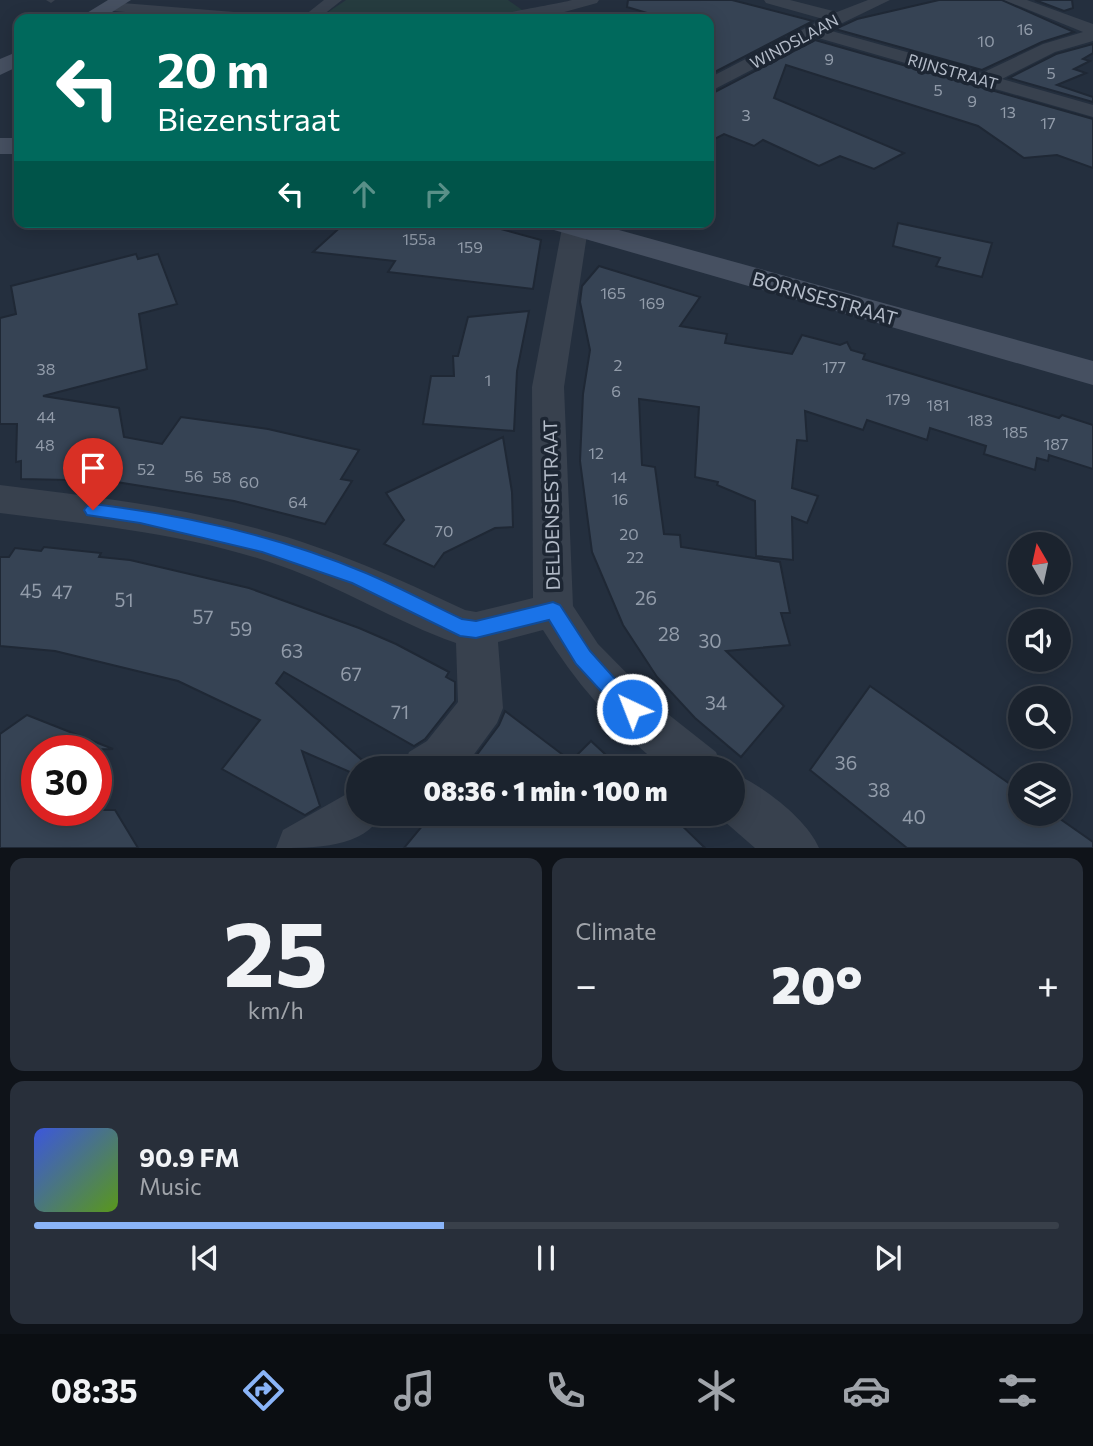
<!DOCTYPE html>
<meta charset="utf-8">
<style>
:root{--surface:#1b232e;--page:#282f3a;--text:#f1f3f6;--muted:#a0a4aa;--line:#39404a;--accent:#8ab4f8}
body{margin:0;font-family:Commissioner,sans-serif;background:var(--page);color:var(--text);height:100vh;display:flex;flex-direction:column;font-size:26px;white-space:nowrap}
*{box-sizing:border-box;margin:0}
p{font-size:23px;color:var(--muted)}
.icon{flex:none;width:38px;height:38px;fill:none;stroke:currentColor;stroke-width:2;stroke-linecap:round;stroke-linejoin:round}
.map{position:relative;height:848px;overflow:hidden}
.panel{display:flex;flex-direction:column;gap:10px;padding:10px;background:#0f1319;flex:1}
.panel>*{flex:none}
.top-card{position:absolute;left:14px;top:14px;width:700px;height:214px;border-radius:14px;box-shadow:0 4px 18px #0003,0 0 0 2px var(--line);background:#00695c;color:#fff;overflow:hidden}
.needle{width:46px;rotate:351deg}
.controls{position:absolute;left:1008px;top:532px;display:grid;gap:14px}
.controls a{display:grid;place-items:center;width:63px;height:63px;border-radius:50%;background:var(--surface);box-shadow:0 4px 18px #0003,0 0 0 2px var(--line);font-size:35px}
.speed{position:absolute;left:21px;top:735px;display:flex;gap:14px;font-size:35px;font-weight:700;text-align:center}
.speed>*{display:grid;place-content:center;width:91px;height:91px;border-radius:50%;background:var(--surface);box-shadow:0 4px 18px #0003,0 0 0 2px var(--line);line-height:1}
.speed .limit{border:10px solid #d22;background:#fff;color:#111}
.pin{position:absolute;display:grid;place-items:center;width:60px;height:60px;color:#fff;margin:-72px -30px;border-radius:50% 50% 50% 0;rotate:-45deg;box-shadow:0 0 7px #0007}
.pin .icon{rotate:45deg}
.me{position:absolute;width:77px;margin:-38px;rotate:317deg;stroke-linejoin:round;filter:drop-shadow(0 0 5px #0008)}
.turn{display:flex;align-items:center;gap:24px;height:147px;padding:0 28px;font-size:32px}
.turn .icon{width:91px;height:91px;stroke-width:2.5}
.turn b{display:block;font-size:49px;line-height:60px}
.lanes{display:flex;align-items:center;height:66px;padding:0 28px;background:#0003;justify-content:center;gap:35px;direction:ltr}
.lanes .off{opacity:.35}
.big{font-size:52px;font-weight:800;line-height:1.1}
.panel .card{flex:1;display:flex;flex-direction:column;justify-content:center;gap:10px;min-width:0;padding:0 24px;border-radius:14px;background:var(--page)}
.panel .dial{align-items:center;gap:0}
.dial b{font-size:91px;line-height:1}
.song{display:flex;align-items:center;gap:21px}
.cover{width:84px;height:84px;border-radius:10px;background:linear-gradient(135deg,hsl(230 70% 55%),hsl(90 70% 35%))}
.played{height:7px;border-radius:4px;background:linear-gradient(90deg,var(--accent) 40%,var(--line) 40%)}
.keys{display:flex;justify-content:space-around;direction:ltr}
.heat{display:flex;justify-content:space-between;align-items:center;font-size:38px;direction:ltr}
.panel .tiles{flex:1;display:grid;gap:10px;grid-template-columns:1fr 1fr}
.card:last-child{grid-column:span 2}
.trip{position:absolute;left:346px;top:756px;width:399px;height:70px;border-radius:35px;background:var(--surface);box-shadow:0 4px 18px #0003,0 0 0 2px var(--line);font-weight:800;line-height:70px;text-align:center}
.tabs{display:flex;height:112px;justify-content:space-around;align-items:center;background:#0b0e12;color:var(--muted)}
.tabs .icon{width:49px;height:49px}
.tabs .active{color:var(--accent)}
.tabs b{font-size:32px;color:var(--text)}
.map>svg:first-child{display:block}
.green{fill:#263c3f}
.building{fill:#364354;stroke:#1f2835;stroke-width:2}
.lines{fill:none;stroke-linecap:round;stroke-linejoin:round}
.lane{fill:#38414e;fill-rule:evenodd}
.street{fill:#38414e;fill-rule:evenodd}
.secondary{fill:#465061;fill-rule:evenodd}
.route{fill:#1a73e8;stroke:#114b97;stroke-width:2}
.labels{text-anchor:middle;dominant-baseline:central;stroke-width:7;stroke-linejoin:round;paint-order:stroke}
.number-label{font-size:16px;fill:#929caa}
.far-street-label{font-size:16px;fill:#b4bcc9;stroke:#1d2633}
.street-label{font-size:19px;fill:#b4bcc9;stroke:#1d2633}
.near-number-label{font-size:19px;fill:#929caa}
</style>
<div class="map">
<svg width="1093" height="848" viewBox="0 0 1093 848">
<rect width="100%" height="100%" fill="#242f3e"/>
<polygon class="green" points="346,0 508,0 525,12 422,19 318,19"/>
<g class="building">
<polygon points="628,0 732,0 813,21 709,75 709,19 667,19 627,7"/>
<polygon points="939,0 1002,0 1074,32 1042,42 982,70 835,29 857,19"/>
<polygon points="1035,0 1072,0 1073,8 1064,11"/>
<polygon points="815,40 1093,119 1093,168 1057,155 1024,158 978,126 786,65 774,98 904,153 874,169 840,156 819,166 763,140 754,146 724,134 709,142 709,95"/>
<polygon points="1093,44 1093,53 1083,59 1090,61 1074,69 1086,73 1057,85 1093,97 1093,102 1009,78 1056,54"/>
<polygon points="346,222 475,222 541,240 533,289 388,272 395,261 313,252"/>
<polygon points="898,223 992,243 982,277 936,266 940,258 893,246"/>
<polygon points="136,254 138,259 158,254 177,304 139,314 147,369 43,396 119,408 124,437 162,444 181,417 268,429 359,450 341,479 352,481 325,524 234,501 67,474 68,480 21,479 21,461 16,462 17,424 0,424 0,318 16,314 11,286"/>
<polygon points="599,266 700,297 680,326 727,334 725,343 792,354 802,335 840,345 847,342 851,350 865,354 863,359 1059,418 1062,415 1093,425 1093,469 1049,455 1048,461 1037,458 1035,470 984,454 986,446 930,428 927,440 867,420 863,430 805,411 807,441 797,440 792,488 818,496 807,523 792,517 793,560 756,556 755,501 717,485 718,482 695,477 699,407 639,399 642,465 655,467 664,534 680,535 681,547 780,562 790,613 781,613 790,645 726,651 784,706 741,757 695,718 657,677 623,625 592,552 580,461 583,394 590,350 580,302 582,286"/>
<polygon points="529,311 517,371 514,431 423,424 431,376 454,376 453,356 458,356 468,317"/>
<polygon points="503,437 512,492 513,527 495,528 444,553 434,567 384,544 404,520 386,493"/>
<polygon points="44,547 101,553 99,557 130,560 249,588 359,628 396,644 449,672 446,677 455,682 455,701 425,739 414,746 284,672 276,683 371,768 359,768 359,776 302,751 320,806 305,815 222,769 260,720 178,681 55,651 0,646 0,557 9,557 15,548 41,551"/>
<polygon points="870,686 1020,791 1020,814 1053,814 1093,842 1093,848 907,848 810,770"/>
<polygon points="505,711 571,761 591,741 620,768 467,768 499,725"/>
<polygon points="27,715 113,749 37,751 37,810 115,810 138,848 0,848 0,734"/>
<polygon points="432,814 670,814 705,848 404,848"/>
</g>
<g class="lines">
<polygon class="lane" points="46,0 55,0 51,3"/>
<g class="street">
<polygon points="324,0 342,0 318,19 300,19"/>
<path d="M572,0H599L597,3L539,19H488C492,14 558,4 572,0Z"/>
<polygon points="764,0 790,0 837,12 868,0 890,0 828,30 982,73 1043,44 1083,32 1004,0 1027,0 1093,24 1093,41 1055,52 1002,79 1093,105 1093,117 815,37 709,92 709,78 823,19 766,3"/>
<polygon points="110,2 258,14 266,19 199,19 104,10 102,7"/>
<path d="M566,223H584L588,228L564,387L573,606L598,644L664,711L716,752L722,768H663C616,728 575,683 543,630L498,642L503,708L497,723L464,768H403L409,752L427,741L458,702L456,643C396,622 341,587 281,566C191,534 94,525 0,513V485C88,496 177,506 262,530C333,549 399,579 465,610L476,612L533,598L532,387L562,228Z"/>
<path d="M733,773C762,785 807,819 819,848H755L716,814H733Z"/>
<path d="M359,787V814H382C364,848 315,848 276,848L283,830Z"/>
</g>
<g class="secondary">
<polygon points="108,0 131,0 101,19 77,19"/>
<polygon points="19,51 19,66 0,75 0,59"/>
<rect x="0" y="138" width="19" height="16"/>
<polygon points="543,222 590,222 1093,361 1093,385 547,228"/>
</g>
</g>
<path class="route" d="M93,504C185,515 281,537 366,573C399,587 430,604 462,619L476,621L553,602L560,605L590,651L642,709L639,716L632,719L624,716L576,664L549,620L476,638L460,636L352,583L262,552L140,523L87,515L84,510L87,506Z"/>
<g class="labels">
<g class="number-label">
<text x="1025" y="28">16</text>
<text x="986" y="40">10</text>
<text x="829" y="58">9</text>
<text x="1051" y="72">5</text>
<text x="938" y="89">5</text>
<text x="972" y="100">9</text>
<text x="1008" y="111">13</text>
<text x="746" y="114">3</text>
<text x="1048" y="122">17</text>
<text x="419" y="238">155a</text>
<text x="470" y="246">159</text>
<text x="613" y="292">165</text>
<text x="652" y="302">169</text>
<text x="618" y="364">2</text>
<text x="834" y="366">177</text>
<text x="46" y="368">38</text>
<text x="488" y="379">1</text>
<text x="616" y="390">6</text>
<text x="898" y="398">179</text>
<text x="938" y="404">181</text>
<text x="46" y="416">44</text>
<text x="980" y="419">183</text>
<text x="1015" y="431">185</text>
<text x="1056" y="443">187</text>
<text x="45" y="444">48</text>
<text x="596" y="452">12</text>
<text x="146" y="468">52</text>
<text x="194" y="475">56</text>
<text x="222" y="476">58</text>
<text x="619" y="476">14</text>
<text x="249" y="481">60</text>
<text x="620" y="498">16</text>
<text x="298" y="501">64</text>
<text x="444" y="530">70</text>
<text x="629" y="533">20</text>
<text x="635" y="556">22</text>
</g>
<g class="far-street-label">
<text transform="translate(794 41) rotate(-28)">WINDSLAAN</text>
<text transform="translate(953 71) rotate(16)">RIJNSTRAAT</text>
</g>
<g class="street-label">
<text transform="translate(825 298) rotate(16)">BORNSESTRAAT</text>
<text transform="translate(551 505) rotate(-91)">DELDENSESTRAAT</text>
</g>
<g class="near-number-label">
<text x="31" y="590">45</text>
<text x="62" y="591">47</text>
<text x="646" y="597">26</text>
<text x="124" y="599">51</text>
<text x="203" y="616">57</text>
<text x="241" y="628">59</text>
<text x="669" y="633">28</text>
<text x="710" y="640">30</text>
<text x="292" y="650">63</text>
<text x="351" y="673">67</text>
<text x="716" y="702">34</text>
<text x="400" y="711">71</text>
<text x="846" y="762">36</text>
<text x="879" y="789">38</text>
<text x="914" y="816">40</text>
</g>
</g>
</svg>
<div class="controls">
<a><svg class="needle" viewBox="-14 -14 28 28"><path d="M0-13l5 13h-10z" fill="#e53935"/><path d="M0 13l5-13h-10z" fill="#a0a4aa"/></svg></a>
<a><svg class="icon" aria-label="sound" viewBox="0 0 24 24"><path d="M4 9h4l5-4v14l-5-4H4zM17 9q2 3 0 6"/></svg></a>
<a><svg class="icon" aria-label="search" viewBox="0 0 24 24"><circle cx="10" cy="10" r="6"/><path d="M15 15l6 6"/></svg></a>
<a><svg class="icon" aria-label="layers" viewBox="0 0 24 24"><path d="M12 4l9 5-9 5-9-5zM3 14l9 5 9-5"/></svg></a>
</div>
<div class="speed"><div class="limit">30</div></div>
<div class="pin" style="left:93px;top:510px;background:#d93025"><svg class="icon" aria-label="arrive" viewBox="0 0 24 24"><path d="M6 21V4h12l-3 4 3 4H6"/></svg></div>
<svg class="me" style="left:632px;top:709px" viewBox="-20 -20 40 40"><circle r="17" fill="#1a73e8" stroke="#fff" stroke-width="3"/><path d="M0-11L8 9 0 5-8 9z" fill="#fff"/></svg>
<div class="trip">08:36 · 1 min · 100 m</div>
<div class="top-card">
<div class="turn"><svg class="icon" aria-label="left" viewBox="0 0 24 24"><path d="M17 20v-9H6M10 6l-5 5 5 5"/></svg><div><b>20 m</b>Biezenstraat</div></div>
<div class="lanes"><svg class="icon" aria-label="left" viewBox="0 0 24 24"><path d="M17 20v-9H6M10 6l-5 5 5 5"/></svg><svg class="icon off" aria-label="ahead" viewBox="0 0 24 24"><path d="M12 20V5M6 11l6-6 6 6"/></svg><svg class="icon off" aria-label="right" viewBox="0 0 24 24"><path d="M7 20v-9h11M14 6l5 5-5 5"/></svg></div>
</div>
</div>
<section class="panel">
<div class="tiles">
<div class="card dial"><b>25</b><p>km/h</p></div>
<div class="card"><p>Climate</p>
<div class="heat"><a>−</a><b class="big">20°</b><a>+</a></div>
</div>
<div class="card">
<div class="song"><i class="cover"></i><div><b>90.9 FM</b><p>Music</p></div></div>
<div class="played"></div>
<div class="keys"><svg class="icon" aria-label="previous" viewBox="0 0 24 24"><path d="M18 5L8 12l10 7zM5 5v14"/></svg><svg class="icon" aria-label="pause" viewBox="0 0 24 24"><path d="M8 5v14M16 5v14"/></svg><svg class="icon" aria-label="next" viewBox="0 0 24 24"><path d="M6 5l10 7-10 7zM19 5v14"/></svg></div>
</div>
</div>
</section>
<nav class="tabs">
<b>08:35</b>
<svg class="icon active" aria-label="directions" viewBox="0 0 24 24"><path d="M12 3l9 9-9 9-9-9zM9 14v-3h6M13 9l2 2-2 2"/></svg>
<svg class="icon" aria-label="music" viewBox="0 0 24 24"><path d="M9 18V5l10-2v13"/><circle cx="6" cy="18" r="3"/><circle cx="16" cy="16" r="3"/></svg>
<svg class="icon" aria-label="phone" viewBox="0 0 24 24"><path d="M5 4h4l2 5-3 2q2 4 5 5l2-3 5 2v4C11 20 4 13 5 4z"/></svg>
<svg class="icon" aria-label="climate" viewBox="0 0 24 24"><path d="M12 3v18M4 7l16 10M4 17L20 7"/></svg>
<svg class="icon" aria-label="car" viewBox="0 0 24 24"><path d="M5 17H2v-5l4-1 3-4h7l3 4 3 1v5h-3M9 17h6M6 11h13"/><circle cx="7" cy="17" r="2"/><circle cx="17" cy="17" r="2"/></svg>
<svg class="icon" aria-label="filters" viewBox="0 0 24 24"><path d="M4 7h16M4 17h16"/><circle cx="9" cy="7" r="2"/><circle cx="15" cy="17" r="2"/></svg>
</nav>
